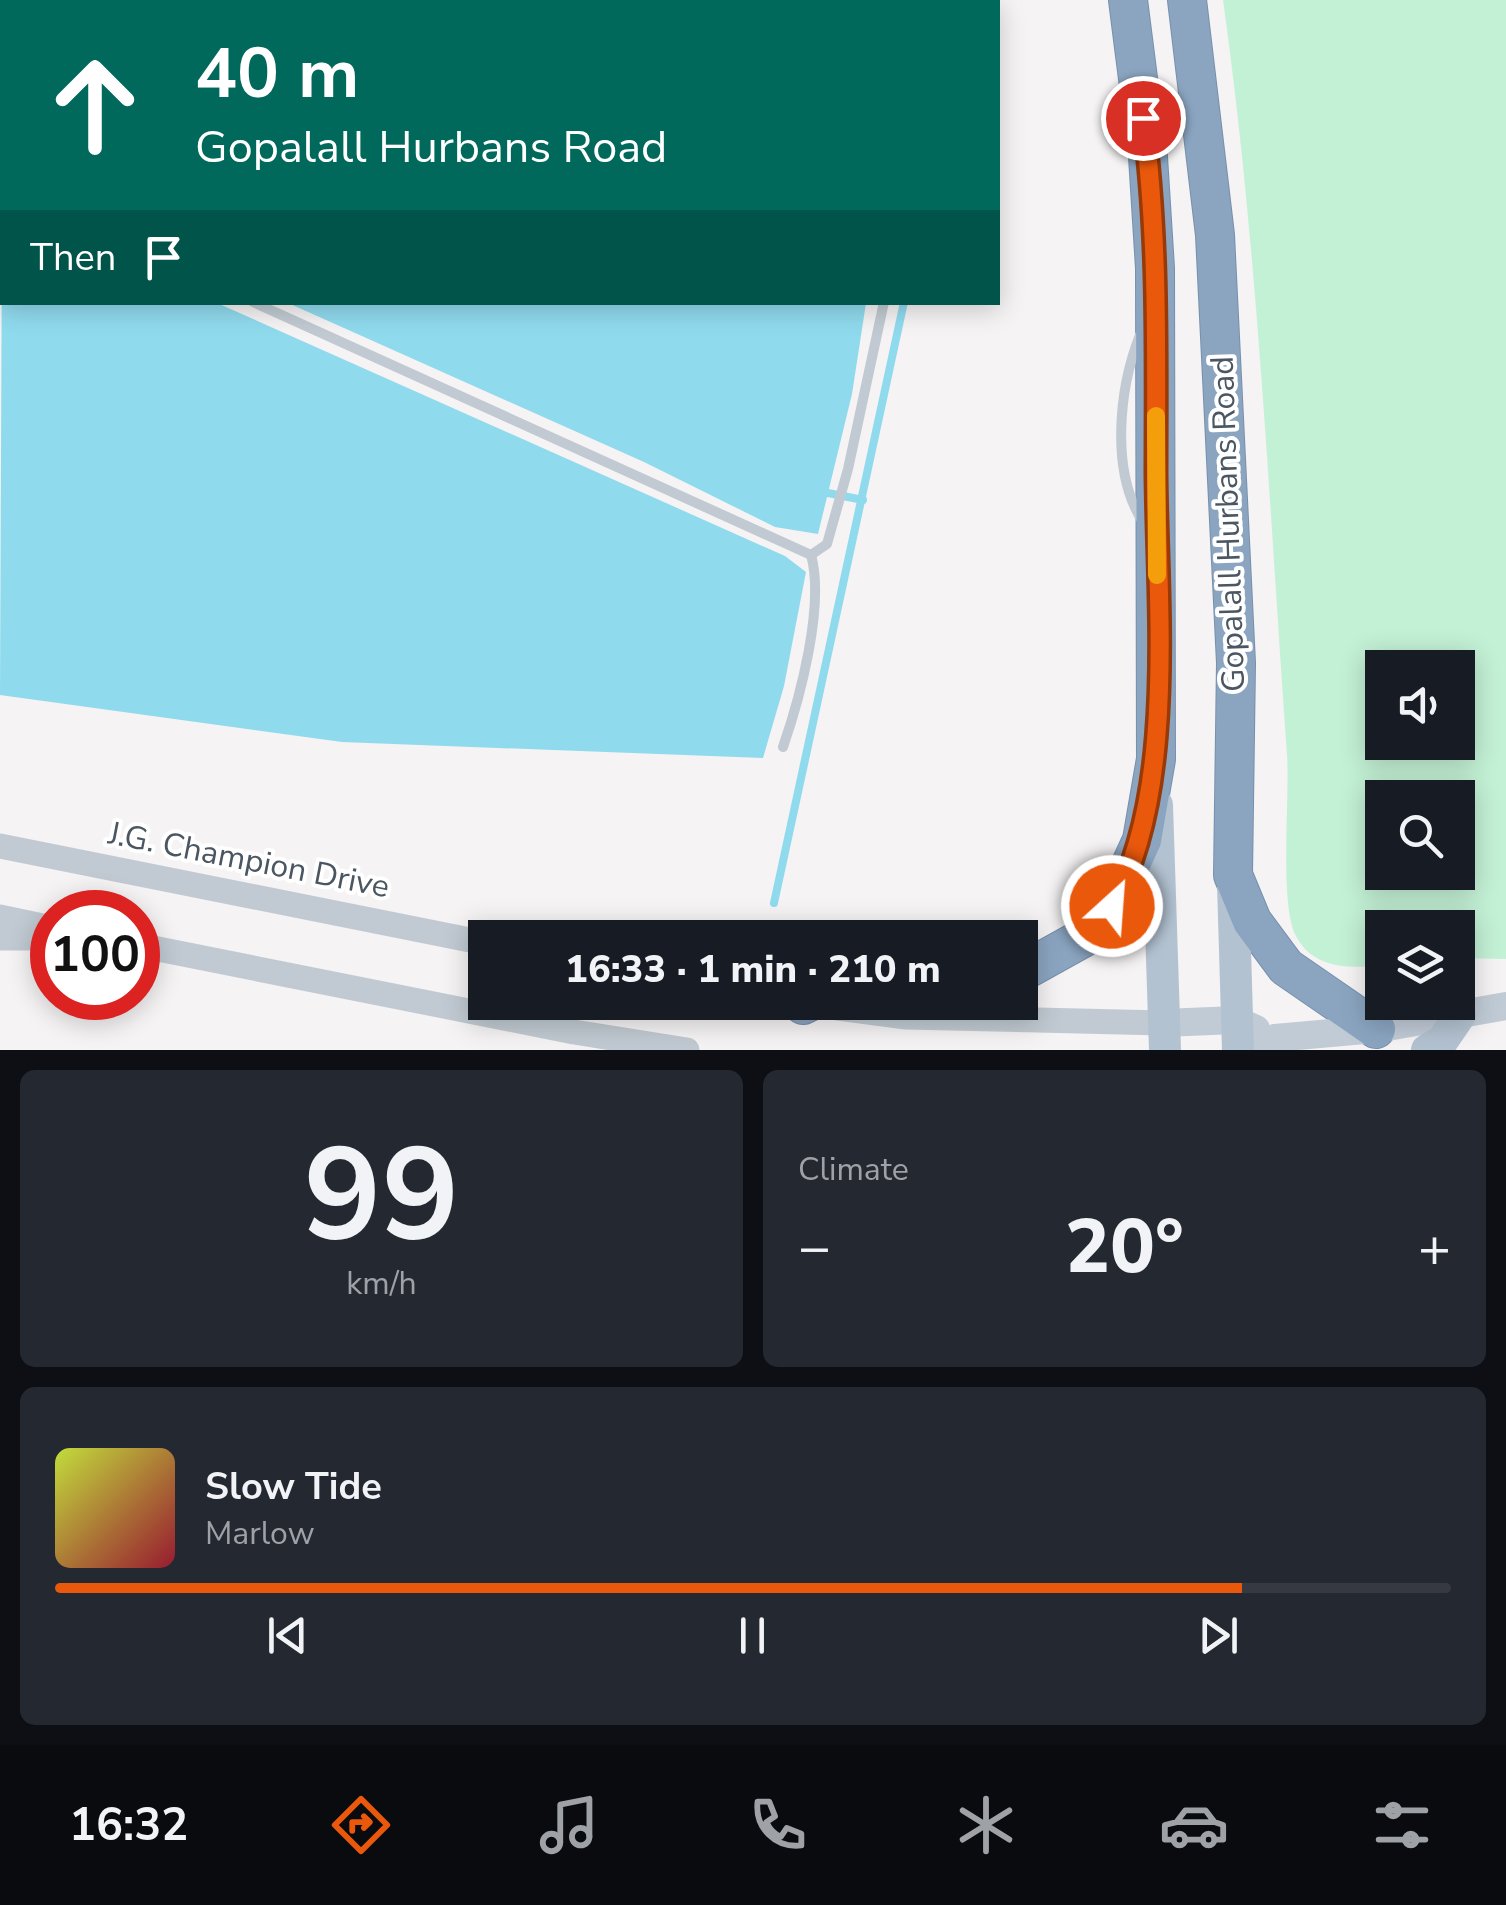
<!DOCTYPE html>
<meta charset="utf-8">
<style>
:root{--surface:#171b24;--page:#242831;--text:#f1f3f6;--muted:#9ea1a6;--line:#363941;--accent:#ea580c}
body{margin:0;font-family:"Nunito Sans",sans-serif;background:var(--page);color:var(--text);height:100vh;display:flex;flex-direction:column;font-size:38px;white-space:nowrap}
*{box-sizing:border-box;margin:0}
p{font-size:32px;color:var(--muted)}
.icon{flex:none;width:55px;height:55px;fill:none;stroke:currentColor;stroke-width:2;stroke-linecap:round;stroke-linejoin:round}
.map{position:relative;height:1050px;overflow:hidden}
.sheet{display:flex;flex-direction:column;gap:20px;padding:20px;background:#0d0f14;flex:1}
.sheet>*{flex:none}
.hud{position:absolute;left:0px;top:0px;width:1000px;height:305px;box-shadow:0 5px 25px #0003;background:#00695c;color:#fff;overflow:hidden}
.buttons{position:absolute;left:1365px;top:650px;display:grid;gap:20px}
.buttons a{display:grid;place-items:center;width:110px;height:110px;border-radius:0px;background:var(--surface);box-shadow:0 5px 25px #0003;font-size:50px}
.speed{position:absolute;left:30px;top:890px;display:flex;gap:20px;font-size:50px;font-weight:700;text-align:center}
.speed>*{display:grid;place-content:center;width:130px;height:130px;border-radius:50%;background:var(--surface);box-shadow:0 5px 25px #0003;line-height:1}
.speed .limit{border:15px solid #d22;background:#fff;color:#111}
.pin{position:absolute;display:grid;place-items:center;width:85px;height:85px;color:#fff;margin:-42px;border:5px solid #fff;border-radius:50%;box-shadow:0 2px 10px #0007}
.me{position:absolute;width:110px;margin:-55px;rotate:26deg;stroke-linejoin:round;filter:drop-shadow(0 0 8px #0008)}
.turn{display:flex;align-items:center;gap:35px;height:210px;padding:0 30px;font-size:45px}
.turn .icon{width:130px;height:130px;stroke-width:2.5}
.turn b{display:block;font-size:70px;line-height:85px}
.then{display:flex;align-items:center;height:95px;padding:0 30px;background:#0003;gap:20px;font-size:38px}
.big{font-size:75px;font-weight:800;line-height:1.1}
.sheet .tile{flex:1;display:flex;flex-direction:column;justify-content:center;gap:15px;min-width:0;padding:0 35px;border-radius:15px;background:var(--page)}
.sheet .dial{align-items:center;gap:0}
.dial b{font-size:130px;line-height:1}
.song{display:flex;align-items:center;gap:30px}
.cover{width:120px;height:120px;border-radius:15px;background:linear-gradient(135deg,hsl(70 70% 55%),hsl(350 70% 35%))}
.played{height:10px;border-radius:5px;background:linear-gradient(90deg,var(--accent) 85%,var(--line) 85%)}
.keys{display:flex;justify-content:space-around;direction:ltr}
.heat{display:flex;justify-content:space-between;align-items:center;font-size:55px;direction:ltr}
.sheet .tiles{flex:1;display:grid;gap:20px;grid-template-columns:1fr 1fr}
.tile:last-child{grid-column:span 2}
.trip{position:absolute;left:468px;top:920px;width:570px;height:100px;border-radius:0px;background:var(--surface);box-shadow:0 5px 25px #0003;font-weight:800;line-height:100px;text-align:center}
.menu{display:flex;height:160px;justify-content:space-around;align-items:center;background:#090b0e;color:var(--muted)}
.menu .icon{width:70px;height:70px}
.menu .active{color:var(--accent)}
.menu b{font-size:45px;color:var(--text)}
.map>svg:first-child{display:block}
.green{fill:#c3f1d5;fill-rule:evenodd}
.water{fill:#90daee}
.lines{fill:none;stroke-linecap:round;stroke-linejoin:round}
.stream{stroke:#90daee;stroke-width:8}
.motorway-casing{stroke:#7690ad;stroke-width:40}
.service{stroke:#c1cad2;stroke-width:10}
.tertiary{stroke:#c1cad2;stroke-width:25}
.secondary{stroke:#c1cbd6;stroke-width:28}
.primary{stroke:#b3c2d1;stroke-width:32}
.motorway{stroke:#8ba5c1;stroke-width:38}
.route-casing{stroke:#983908;stroke-width:25}
.route{stroke:#ea580c;stroke-width:18}
.slow{stroke:#f59e0b;stroke-width:18}
.labels{text-anchor:middle;dominant-baseline:central;stroke-width:8;stroke-linejoin:round;paint-order:stroke}
.street-label{font-size:32px;fill:#4a5661;stroke:#fff}
</style>
<div class="map">
<svg width="1506" height="1050" viewBox="0 0 1506 1050">
<rect width="100%" height="100%" fill="#f5f3f3"/>
<path class="green" d="M1223,0H1506V959L1458,958V928H1382V965C1350,969 1313,969 1296,936C1279,905 1290,797 1287,755C1269,503 1258,250 1223,0ZM1382,668H1458V742H1382ZM1382,798H1458V872H1382Z"/>
<g class="water">
<polygon points="0,0 725,0 728,2 2,2 2,175"/>
<polygon points="2,220 2,302 217,303 785,556 806,572 784,686 763,758 342,742 0,695"/>
<polygon points="288,303 866,303 852,394 818,534 775,527 644,462"/>
</g>
<g class="lines">
<g class="stream">
<polyline points="810,0 813,2"/>
<polyline points="828,493 863,500"/>
<polyline points="774,903 904,302"/>
</g>
<defs>
<g id="motorway">
<polyline points="1187,0 1215,235 1236,663 1233,875 1252,921 1286,967 1376,1029"/>
<polyline points="1020,973 1083,938 1112,906 1142,840 1156,759 1155,268 1148,157 1128,0"/>
<polyline points="803,1005 809,1002"/>
</g>
</defs>
<use href="#motorway" class="motorway-casing"/>
<g class="service">
<polyline points="758,0 761,2"/>
<polyline points="0,191 2,192"/>
<path d="M253,302L811,555C825,605 800,698 783,747"/>
<path d="M1140,335C1119,388 1110,472 1143,522"/>
<polyline points="811,555 827,544 848,469 884,302"/>
</g>
<g class="tertiary">
<polyline points="0,846 485,943"/>
<polyline points="0,917 52,928"/>
<polyline points="0,938 52,938"/>
<polyline points="138,945 574,1032 687,1050"/>
<polyline points="792,1002 906,1017 1163,1023"/>
</g>
<g class="secondary">
<polyline points="1163,1023 1236,1020 1256,1029"/>
<polyline points="1257,1050 1275,1038 1376,1029 1506,1006"/>
</g>
<g class="primary">
<polyline points="1157,805 1165,1050"/>
<polyline points="1233,884 1238,1050"/>
<polyline points="1427,1050 1443,1040 1460,1015"/>
</g>
<use href="#motorway" class="motorway"/>
</g>
<g class="lines">
<defs>
<path id="route" d="M1112,906C1177,792 1157,604 1156,474C1156,355 1159,236 1143,118"/>
</defs>
<use href="#route" class="route-casing"/>
<use href="#route" class="route"/>
<polyline class="slow" points="1156,416 1157,575"/>
</g>
<g class="labels">
<g class="street-label">
<text transform="translate(1228 524) rotate(-92)">Gopalall Hurbans Road</text>
<text transform="translate(249 860) rotate(11)">J.G. Champion Drive</text>
</g>
</g>
</svg>
<div class="buttons">
<a><svg class="icon" aria-label="sound" viewBox="0 0 24 24"><path d="M4 9h4l5-4v14l-5-4H4zM17 9q2 3 0 6"/></svg></a>
<a><svg class="icon" aria-label="search" viewBox="0 0 24 24"><circle cx="10" cy="10" r="6"/><path d="M15 15l6 6"/></svg></a>
<a><svg class="icon" aria-label="layers" viewBox="0 0 24 24"><path d="M12 4l9 5-9 5-9-5zM3 14l9 5 9-5"/></svg></a>
</div>
<div class="speed"><div class="limit">100</div></div>
<div class="pin" style="left:1143px;top:118px;background:#d93025"><svg class="icon" aria-label="arrive" viewBox="0 0 24 24"><path d="M6 21V4h12l-3 4 3 4H6"/></svg></div>
<svg class="me" style="left:1112px;top:906px" viewBox="-20 -20 40 40"><circle r="17" fill="#ea580c" stroke="#fff" stroke-width="3"/><path d="M0-11L8 9 0 5-8 9z" fill="#fff"/></svg>
<div class="trip">16:33 · 1 min · 210 m</div>
<div class="hud">
<div class="turn"><svg class="icon" aria-label="ahead" viewBox="0 0 24 24"><path d="M12 20V5M6 11l6-6 6 6"/></svg><div><b>40 m</b>Gopalall Hurbans Road</div></div>
<div class="then">Then<svg class="icon" aria-label="arrive" viewBox="0 0 24 24"><path d="M6 21V4h12l-3 4 3 4H6"/></svg></div>
</div>
</div>
<section class="sheet">
<div class="tiles">
<div class="tile dial"><b>99</b><p>km/h</p></div>
<div class="tile"><p>Climate</p>
<div class="heat"><a>−</a><b class="big">20°</b><a>+</a></div>
</div>
<div class="tile">
<div class="song"><i class="cover"></i><div><b>Slow Tide</b><p>Marlow</p></div></div>
<div class="played"></div>
<div class="keys"><svg class="icon" aria-label="previous" viewBox="0 0 24 24"><path d="M18 5L8 12l10 7zM5 5v14"/></svg><svg class="icon" aria-label="pause" viewBox="0 0 24 24"><path d="M8 5v14M16 5v14"/></svg><svg class="icon" aria-label="next" viewBox="0 0 24 24"><path d="M6 5l10 7-10 7zM19 5v14"/></svg></div>
</div>
</div>
</section>
<nav class="menu">
<b>16:32</b>
<svg class="icon active" aria-label="directions" viewBox="0 0 24 24"><path d="M12 3l9 9-9 9-9-9zM9 14v-3h6M13 9l2 2-2 2"/></svg>
<svg class="icon" aria-label="music" viewBox="0 0 24 24"><path d="M9 18V5l10-2v13"/><circle cx="6" cy="18" r="3"/><circle cx="16" cy="16" r="3"/></svg>
<svg class="icon" aria-label="phone" viewBox="0 0 24 24"><path d="M5 4h4l2 5-3 2q2 4 5 5l2-3 5 2v4C11 20 4 13 5 4z"/></svg>
<svg class="icon" aria-label="climate" viewBox="0 0 24 24"><path d="M12 3v18M4 7l16 10M4 17L20 7"/></svg>
<svg class="icon" aria-label="car" viewBox="0 0 24 24"><path d="M5 17H2v-5l4-1 3-4h7l3 4 3 1v5h-3M9 17h6M6 11h13"/><circle cx="7" cy="17" r="2"/><circle cx="17" cy="17" r="2"/></svg>
<svg class="icon" aria-label="filters" viewBox="0 0 24 24"><path d="M4 7h16M4 17h16"/><circle cx="9" cy="7" r="2"/><circle cx="15" cy="17" r="2"/></svg>
</nav>
